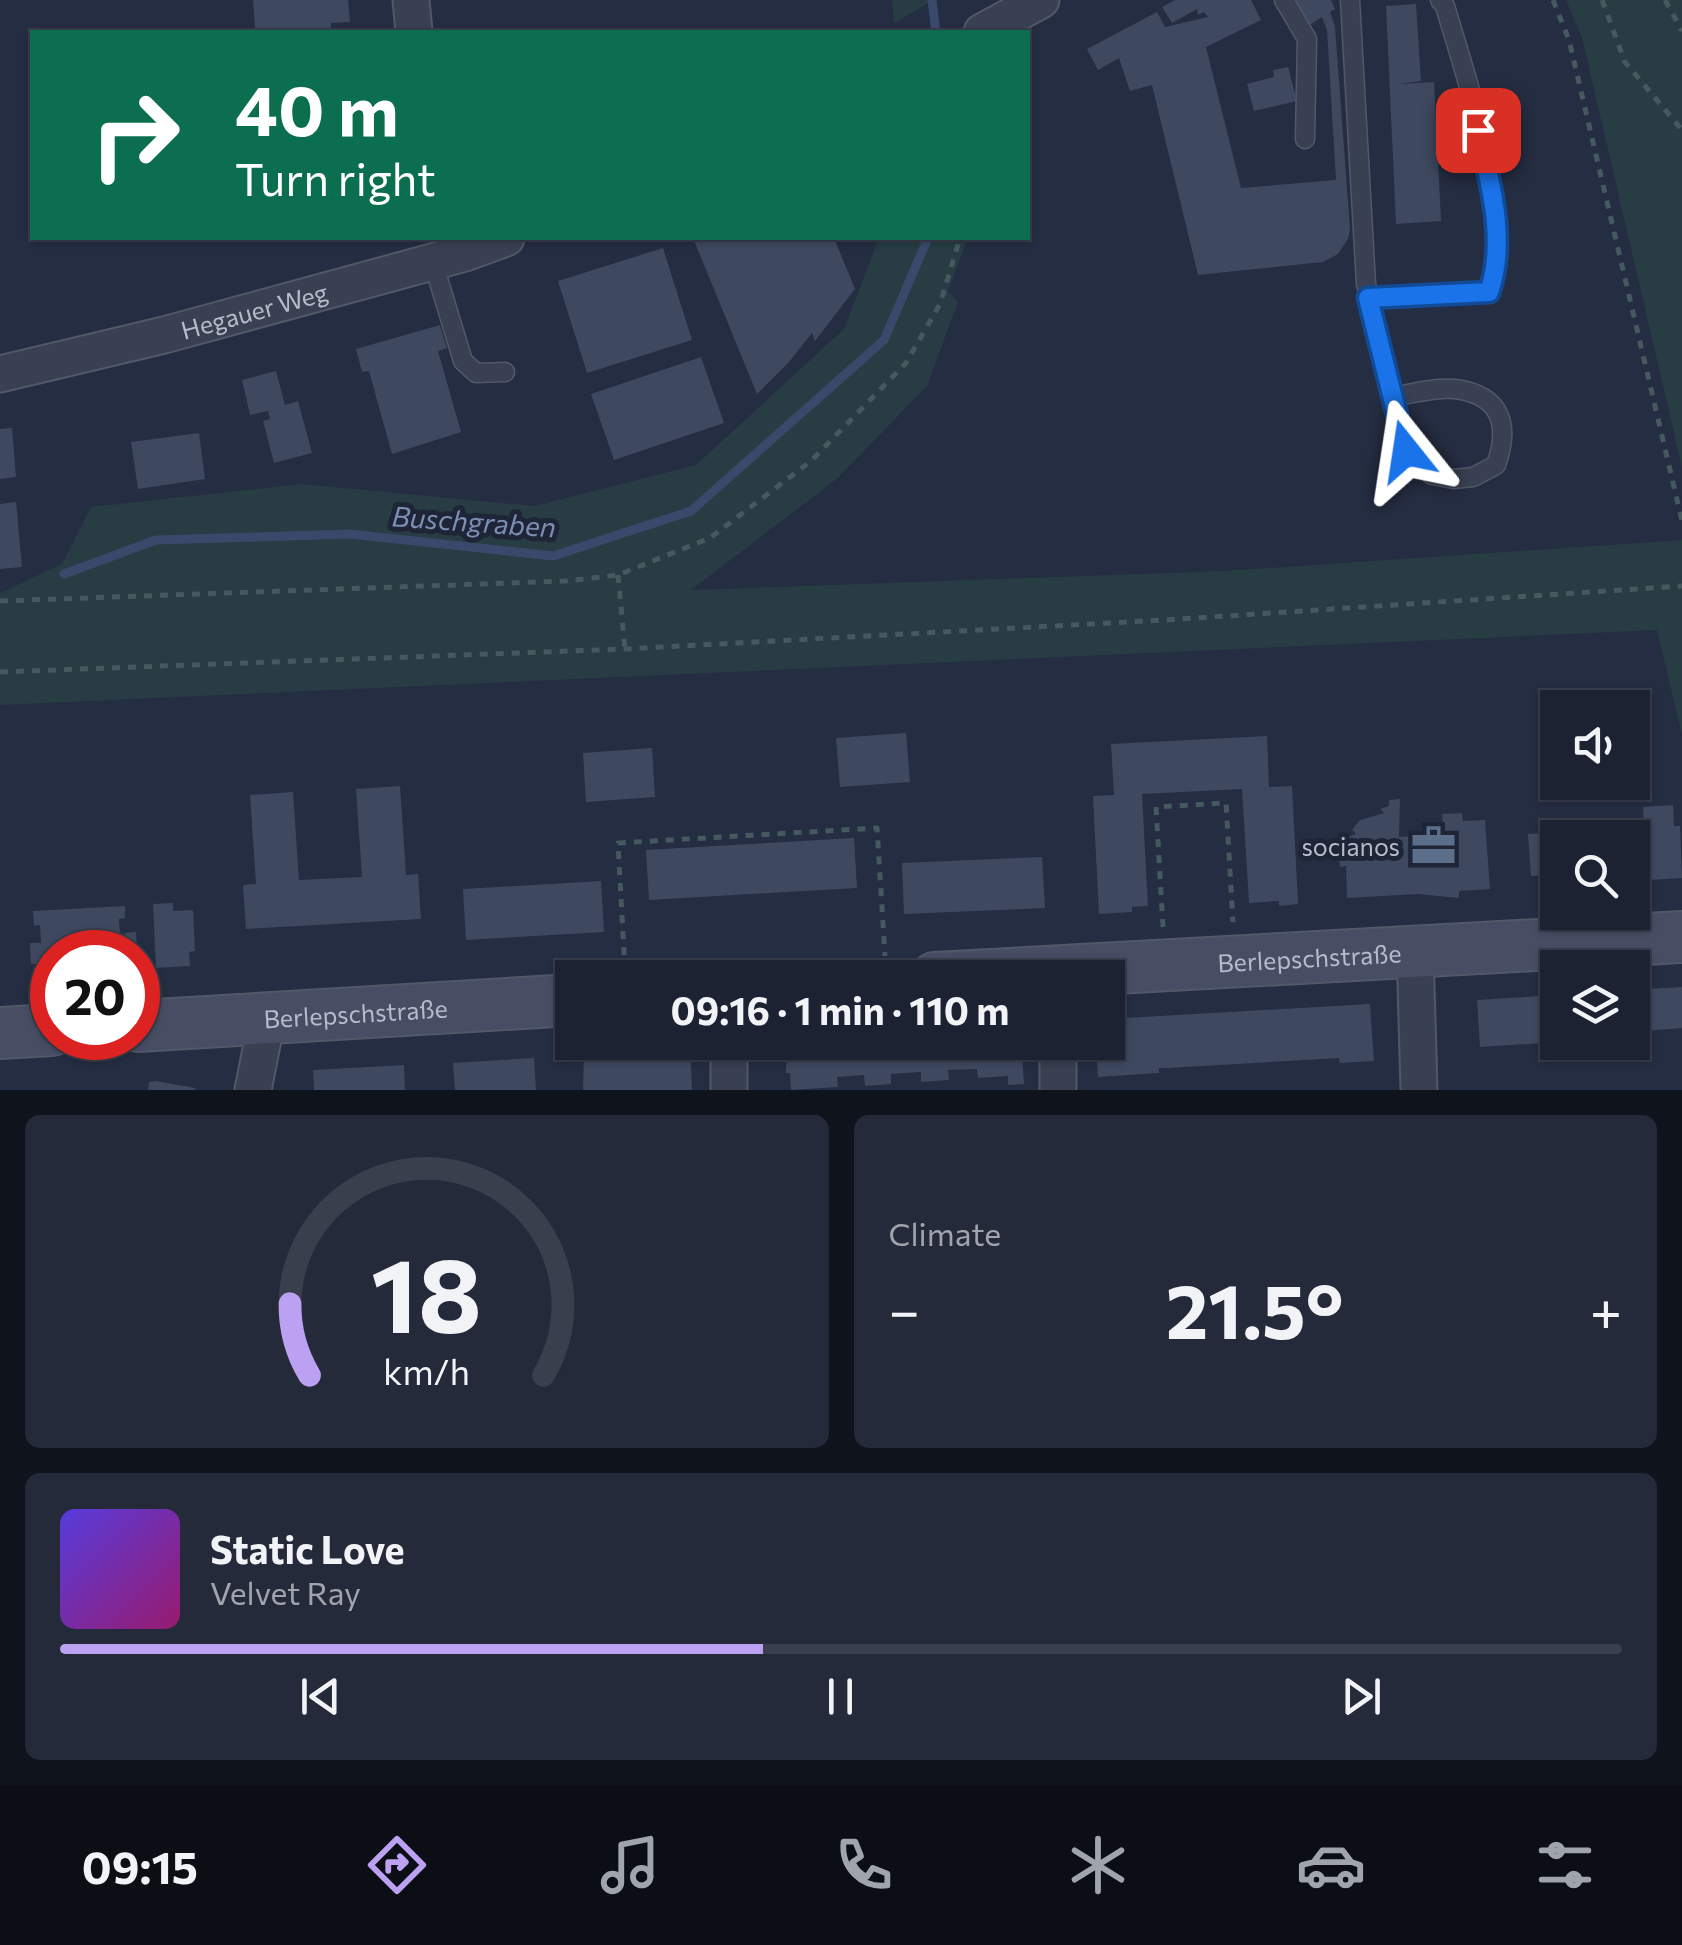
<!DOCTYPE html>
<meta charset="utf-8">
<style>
:root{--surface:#1c2232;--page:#252a3a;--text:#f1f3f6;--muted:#a0a4ac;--line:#3a3f4d;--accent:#bca0f2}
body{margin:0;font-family:Commissioner,sans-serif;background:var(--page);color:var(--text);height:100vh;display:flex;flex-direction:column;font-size:38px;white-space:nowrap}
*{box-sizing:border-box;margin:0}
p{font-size:32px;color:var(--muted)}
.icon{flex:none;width:55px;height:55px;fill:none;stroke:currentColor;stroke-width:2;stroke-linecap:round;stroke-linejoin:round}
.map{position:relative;height:1090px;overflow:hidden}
.details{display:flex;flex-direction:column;gap:25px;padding:25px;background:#0f131c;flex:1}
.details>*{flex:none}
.guide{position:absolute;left:30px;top:30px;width:1000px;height:210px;border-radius:0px;box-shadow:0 2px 8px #0004,0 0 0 2px var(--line);background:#0b6e4f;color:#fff;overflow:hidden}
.controls{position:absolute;left:1540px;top:690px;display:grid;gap:20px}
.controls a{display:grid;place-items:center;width:110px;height:110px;border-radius:0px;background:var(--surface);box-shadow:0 2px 8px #0004,0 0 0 2px var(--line);font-size:50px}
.speed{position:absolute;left:30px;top:930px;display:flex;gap:20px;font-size:50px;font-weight:700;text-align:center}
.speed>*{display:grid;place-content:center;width:130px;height:130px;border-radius:50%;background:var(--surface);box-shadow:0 2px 8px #0004,0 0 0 2px var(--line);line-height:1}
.speed .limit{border:15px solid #d22;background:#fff;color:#111}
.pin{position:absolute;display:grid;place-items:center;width:85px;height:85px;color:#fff;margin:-42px;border-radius:20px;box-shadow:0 5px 15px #0006}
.me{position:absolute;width:110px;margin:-55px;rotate:345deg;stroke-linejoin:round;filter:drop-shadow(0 0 8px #0008)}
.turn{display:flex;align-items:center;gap:35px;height:210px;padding:0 40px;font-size:45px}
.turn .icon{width:130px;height:130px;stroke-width:2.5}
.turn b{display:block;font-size:70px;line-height:85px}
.big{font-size:75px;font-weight:700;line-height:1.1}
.details .widget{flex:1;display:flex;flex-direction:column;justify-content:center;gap:15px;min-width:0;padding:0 35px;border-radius:15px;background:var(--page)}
.details .dial{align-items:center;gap:0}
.dial svg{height:260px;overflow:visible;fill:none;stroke:var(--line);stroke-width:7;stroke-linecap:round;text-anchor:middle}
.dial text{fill:var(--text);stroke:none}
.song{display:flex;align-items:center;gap:30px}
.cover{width:120px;height:120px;border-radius:15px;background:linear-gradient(135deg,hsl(250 70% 55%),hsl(320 70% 35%))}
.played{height:10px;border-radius:5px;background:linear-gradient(90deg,var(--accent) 45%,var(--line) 45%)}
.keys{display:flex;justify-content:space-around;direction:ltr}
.heat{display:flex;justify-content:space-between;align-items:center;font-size:55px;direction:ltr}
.details .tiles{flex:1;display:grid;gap:25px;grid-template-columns:1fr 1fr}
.widget:last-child{grid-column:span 2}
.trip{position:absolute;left:555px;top:960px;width:570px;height:100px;border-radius:0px;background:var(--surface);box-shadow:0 2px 8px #0004,0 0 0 2px var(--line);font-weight:700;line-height:100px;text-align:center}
.menu{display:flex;height:160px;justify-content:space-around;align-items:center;background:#0b0e14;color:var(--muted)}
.menu .icon{width:70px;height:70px}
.menu .on{color:var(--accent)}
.menu b{font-size:45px;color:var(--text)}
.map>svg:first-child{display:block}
.green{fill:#273c43}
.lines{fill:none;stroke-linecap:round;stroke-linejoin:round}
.stream{stroke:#3a496b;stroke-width:9}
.building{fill:#3e485f}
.lane-casing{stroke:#515868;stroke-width:21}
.street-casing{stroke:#515868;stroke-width:39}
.secondary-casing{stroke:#515868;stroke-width:54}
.path{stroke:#45595f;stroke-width:5;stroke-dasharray:8 8;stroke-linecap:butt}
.lane{stroke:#394051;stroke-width:18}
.street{stroke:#394051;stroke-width:35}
.secondary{stroke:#474e64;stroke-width:50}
.route-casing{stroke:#114b97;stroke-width:25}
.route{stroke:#1a73e8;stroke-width:18}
.labels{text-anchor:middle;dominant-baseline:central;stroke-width:10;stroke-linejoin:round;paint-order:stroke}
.street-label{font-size:25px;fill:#b6bbcb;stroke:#1e2536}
.poi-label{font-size:25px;fill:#b6bbcb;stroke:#1e2536;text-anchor:end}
.water-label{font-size:28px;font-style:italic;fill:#7c8eb4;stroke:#1e2536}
</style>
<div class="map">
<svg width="1682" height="1090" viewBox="0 0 1682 1090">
<rect width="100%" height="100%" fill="#252d42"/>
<g class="green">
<polygon points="892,0 934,0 894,23"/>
<polygon points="1566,0 1682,0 1682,467 1582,38"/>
<polygon points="879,238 968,238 948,291 958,302 927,386 838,478 691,590 1224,571 1682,540 1682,735 1657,630 0,705 0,593 62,564 91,507 301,484 535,506 696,465 844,329"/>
</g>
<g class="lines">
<g class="stream">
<polyline points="932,0 936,32"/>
<polyline points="64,574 156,540 350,534 553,556 691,511 884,340 928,238"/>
</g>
</g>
<g class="building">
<polygon points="253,0 348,0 350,22 331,23 331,32 235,32 235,30 255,28"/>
<polygon points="1175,0 1251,0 1261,20 1206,47 1241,188 1336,180 1327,30 1322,17 1310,25 1294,0 1331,0 1335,9 1330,12 1335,27 1350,229 1348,239 1338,254 1323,262 1198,275 1152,85 1130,91 1119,58 1098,70 1087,49 1157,12 1165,27 1208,17 1204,12 1198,15 1197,9 1172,23 1162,7"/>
<polygon points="1416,4 1421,81 1398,84 1434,82 1441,221 1396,224 1386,6"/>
<polygon points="1288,67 1297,101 1254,111 1247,84 1274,77 1273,70"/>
<polygon points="693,238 834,238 855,289 815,341 812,333 789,362 757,394"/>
<polygon points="663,248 692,340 587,373 558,281"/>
<polygon points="440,325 447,348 438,351 461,432 392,454 369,371 362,372 356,349"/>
<polygon points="701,357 724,423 614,460 591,394"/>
<polygon points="276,371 285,405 298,401 312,453 274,463 263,421 270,419 268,411 250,415 242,380"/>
<polygon points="12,428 16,477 0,479 0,429"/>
<polygon points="199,433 205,479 138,489 131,442"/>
<polygon points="16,502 22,567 0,569 0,504"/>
<polygon points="906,733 910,782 840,787 836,738"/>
<polygon points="1267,736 1269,787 1292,786 1298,904 1279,906 1279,901 1249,903 1242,789 1142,794 1148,906 1132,907 1132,912 1099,914 1093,796 1114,795 1111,744"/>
<polygon points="652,748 655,797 586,802 583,753"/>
<polygon points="400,786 406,875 418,874 421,919 246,929 243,885 256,884 250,795 293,792 299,880 362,877 356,789"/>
<polygon points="1400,799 1399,837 1430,835 1430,823 1443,823 1442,814 1462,813 1463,821 1485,820 1490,889 1459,891 1459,898 1418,894 1347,898 1346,866 1340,867 1338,841 1356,834 1352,830 1360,820 1384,813 1380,809 1389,806 1389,800"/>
<polygon points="1673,805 1674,826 1680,826 1682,878 1632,881 1632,838 1609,838 1609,830 1644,828 1643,807"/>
<polygon points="1569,832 1569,838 1558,838 1558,874 1531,876 1528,834"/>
<polygon points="854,838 857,888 649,900 646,850"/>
<polygon points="1042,857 1045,908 904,914 902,863"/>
<polygon points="601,881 604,932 466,940 463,889"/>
<polygon points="173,903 173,911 193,910 195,951 189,952 190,966 156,968 153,904"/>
<polygon points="125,906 125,918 119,919 121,952 52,952 52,970 43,970 42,964 31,964 30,943 41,943 40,925 34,926 33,911"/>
<polygon points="136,932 137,952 126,952 125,933"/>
<polygon points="1682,987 1682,1028 1632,1032 1632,990"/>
<polygon points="1558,995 1558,1037 1542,1038 1543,1043 1480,1047 1477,1000"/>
<polygon points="1370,1004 1374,1061 1340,1063 1339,1058 1167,1068 1159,1068 1159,1073 1098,1077 1096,1042 1108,1042 1108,1019"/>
<polygon points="787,1042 1026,1043 1027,1056 1022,1056 1024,1084 1008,1085 1008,1076 978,1078 977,1069 948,1070 949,1080 921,1082 921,1072 905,1073 891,1074 891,1084 865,1086 864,1075 837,1077 838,1087 791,1090 790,1073 786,1073"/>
<polygon points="690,1046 692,1090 583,1090 584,1053 623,1051 623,1053"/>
<polygon points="534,1058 536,1090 455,1090 453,1063"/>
<polygon points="404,1065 405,1090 314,1090 313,1070"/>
<polygon points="156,1081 195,1088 195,1090 148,1090 149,1082"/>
</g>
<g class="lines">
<defs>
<g id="lane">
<polyline points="1284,0 1307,39 1305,139"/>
<path d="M1350,0L1366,284L1406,451L1432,475L1453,479L1473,477L1496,465C1510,426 1502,395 1455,389C1435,387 1411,394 1391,397"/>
<polyline points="433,262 463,361 476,373 505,372"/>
<path d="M1368,298L1489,293C1515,218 1467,81 1445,6L1440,0"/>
</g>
<g id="street">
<polyline points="411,0 414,32"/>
<polyline points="982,32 1041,0"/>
<path id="s1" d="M0,374L164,335L465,253L506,238"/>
<polyline points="1415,949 1419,1090"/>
<polyline points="729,1042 729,1090"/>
<polyline points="253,1090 267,1019"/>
<polyline points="1058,1090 1058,1042"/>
</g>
<g id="secondary">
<path id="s2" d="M935,978L1682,937"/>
<path id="s3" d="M138,1026L572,1000"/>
<polyline points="0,1033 52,1030"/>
</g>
</defs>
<use href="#lane" class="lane-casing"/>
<use href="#street" class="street-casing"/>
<use href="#secondary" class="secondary-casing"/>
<g class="path">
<polyline points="1553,0 1569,40 1682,521"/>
<polyline points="1602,0 1625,62 1682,130"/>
<polyline points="1665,0 1682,31"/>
<polyline points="618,575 625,649"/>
<polyline points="0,601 566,581 618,575 710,538 811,461 906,363 940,304 960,238"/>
<polyline points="0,672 625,649 1165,620 1682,586"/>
<polyline points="1163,927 1156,807 1226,803 1233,922"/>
<polyline points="625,971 618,843 877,828 885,956"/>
</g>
<use href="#lane" class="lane"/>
<use href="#street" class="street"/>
<use href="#secondary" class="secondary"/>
</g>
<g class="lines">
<defs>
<path id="route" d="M1406,451L1368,298L1489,292C1507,241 1490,181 1478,130"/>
</defs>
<use href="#route" class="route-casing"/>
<use href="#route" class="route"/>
</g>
<defs>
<symbol id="office-bare" viewBox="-9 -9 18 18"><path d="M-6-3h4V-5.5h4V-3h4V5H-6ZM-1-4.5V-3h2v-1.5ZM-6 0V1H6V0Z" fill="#5c6f8a" stroke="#1e2536" stroke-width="2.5" paint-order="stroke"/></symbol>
</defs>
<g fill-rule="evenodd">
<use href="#office-bare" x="1402" y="814" width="63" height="63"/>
</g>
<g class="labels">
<g class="street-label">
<text stroke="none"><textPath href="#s1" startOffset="262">Hegauer Weg</textPath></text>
<text stroke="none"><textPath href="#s2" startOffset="375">Berlepschstraße</textPath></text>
<text stroke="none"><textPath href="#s3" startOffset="218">Berlepschstraße</textPath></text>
</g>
<g class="poi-label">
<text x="1400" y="846">socianos</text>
</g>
<g class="water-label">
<text transform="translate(474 521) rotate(4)">Buschgraben</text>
</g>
</g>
</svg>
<div class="controls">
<a><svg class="icon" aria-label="sound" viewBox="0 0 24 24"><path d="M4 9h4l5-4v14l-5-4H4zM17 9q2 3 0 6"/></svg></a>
<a><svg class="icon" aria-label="search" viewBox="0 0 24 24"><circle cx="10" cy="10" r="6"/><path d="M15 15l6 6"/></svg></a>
<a><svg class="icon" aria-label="layers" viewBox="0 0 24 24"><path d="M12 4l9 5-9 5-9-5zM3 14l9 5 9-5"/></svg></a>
</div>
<div class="speed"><div class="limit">20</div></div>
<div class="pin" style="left:1478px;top:130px;background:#d93025"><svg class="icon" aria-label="arrive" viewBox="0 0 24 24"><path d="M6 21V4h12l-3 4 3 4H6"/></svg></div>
<svg class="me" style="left:1406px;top:451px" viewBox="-20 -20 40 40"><path d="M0-17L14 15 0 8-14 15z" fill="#1a73e8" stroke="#fff" stroke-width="4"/></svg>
<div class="trip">09:16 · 1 min · 110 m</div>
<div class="guide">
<div class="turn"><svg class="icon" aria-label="right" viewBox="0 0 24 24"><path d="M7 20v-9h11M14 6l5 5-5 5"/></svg><div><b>40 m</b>Turn right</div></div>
</div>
</div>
<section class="details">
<div class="tiles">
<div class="widget dial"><svg viewBox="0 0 100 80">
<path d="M14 69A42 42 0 1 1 86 69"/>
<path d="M14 69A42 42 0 0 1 8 47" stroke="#bca0f2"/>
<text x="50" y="56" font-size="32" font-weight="700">18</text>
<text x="50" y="72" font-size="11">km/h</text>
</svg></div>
<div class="widget"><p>Climate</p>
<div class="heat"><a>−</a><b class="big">21.5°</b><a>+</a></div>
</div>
<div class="widget">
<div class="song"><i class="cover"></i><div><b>Static Love</b><p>Velvet Ray</p></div></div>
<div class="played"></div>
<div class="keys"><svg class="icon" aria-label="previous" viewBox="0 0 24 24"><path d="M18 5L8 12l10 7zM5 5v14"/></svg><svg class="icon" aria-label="pause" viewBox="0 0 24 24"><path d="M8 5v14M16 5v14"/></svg><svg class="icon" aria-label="next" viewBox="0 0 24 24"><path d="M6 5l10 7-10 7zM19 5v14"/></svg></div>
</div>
</div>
</section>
<nav class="menu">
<b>09:15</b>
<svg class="icon on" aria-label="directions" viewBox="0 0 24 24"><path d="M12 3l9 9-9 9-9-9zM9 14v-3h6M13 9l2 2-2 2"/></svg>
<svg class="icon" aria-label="music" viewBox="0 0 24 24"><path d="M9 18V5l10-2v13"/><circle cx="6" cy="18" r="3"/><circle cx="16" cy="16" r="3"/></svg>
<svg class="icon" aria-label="phone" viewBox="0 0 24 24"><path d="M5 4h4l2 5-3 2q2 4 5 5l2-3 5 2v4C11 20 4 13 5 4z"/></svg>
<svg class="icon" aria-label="climate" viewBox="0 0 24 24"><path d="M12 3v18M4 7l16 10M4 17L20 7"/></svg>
<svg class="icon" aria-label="car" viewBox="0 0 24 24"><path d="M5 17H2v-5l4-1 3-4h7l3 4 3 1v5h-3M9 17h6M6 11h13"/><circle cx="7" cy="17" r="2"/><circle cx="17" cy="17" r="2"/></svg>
<svg class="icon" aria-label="filters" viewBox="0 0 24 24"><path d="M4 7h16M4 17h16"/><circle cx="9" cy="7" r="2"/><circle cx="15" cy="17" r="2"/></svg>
</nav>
